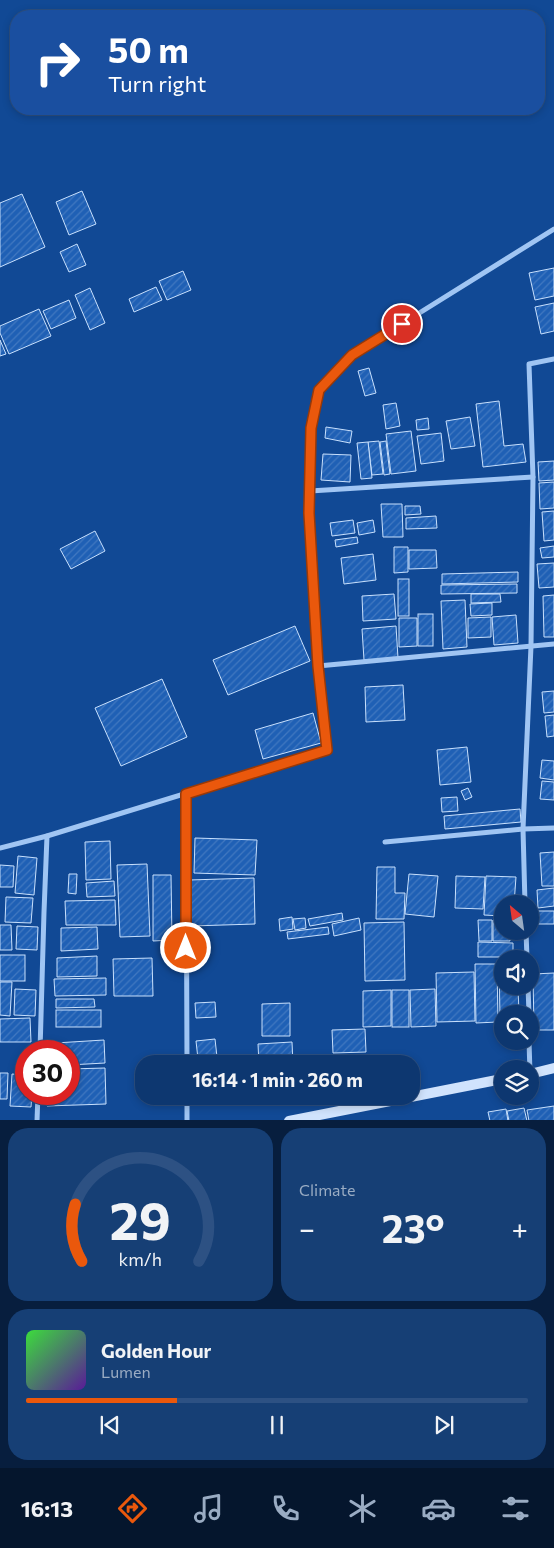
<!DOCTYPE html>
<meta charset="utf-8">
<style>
:root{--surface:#0d3770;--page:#163f75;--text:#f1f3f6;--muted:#9aacc3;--line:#2d5183;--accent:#ea580c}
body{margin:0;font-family:Commissioner,sans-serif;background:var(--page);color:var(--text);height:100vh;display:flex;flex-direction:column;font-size:19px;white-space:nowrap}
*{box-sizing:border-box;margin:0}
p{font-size:16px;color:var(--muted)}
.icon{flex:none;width:28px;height:28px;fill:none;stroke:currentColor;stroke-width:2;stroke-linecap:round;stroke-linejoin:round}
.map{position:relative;height:1120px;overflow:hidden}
.side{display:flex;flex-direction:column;gap:8px;padding:8px;background:#071e3e;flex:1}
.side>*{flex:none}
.hud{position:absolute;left:10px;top:10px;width:535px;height:105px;border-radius:20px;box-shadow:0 2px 8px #0003,0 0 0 1px var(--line);background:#1a4fa0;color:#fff;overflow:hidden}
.needle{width:32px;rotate:331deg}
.buttons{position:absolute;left:494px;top:895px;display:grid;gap:10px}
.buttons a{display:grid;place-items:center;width:45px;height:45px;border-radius:50%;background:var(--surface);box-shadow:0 2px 8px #0003,0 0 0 1px var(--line);font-size:25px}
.speed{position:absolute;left:15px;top:1040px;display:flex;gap:10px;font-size:25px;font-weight:700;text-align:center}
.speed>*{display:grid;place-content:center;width:65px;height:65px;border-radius:50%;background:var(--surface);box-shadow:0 2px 8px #0003,0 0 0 1px var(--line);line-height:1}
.speed .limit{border:8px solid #d22;background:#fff;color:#111}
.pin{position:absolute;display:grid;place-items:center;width:42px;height:42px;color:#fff;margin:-21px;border:2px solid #fff;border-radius:50%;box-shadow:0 1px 5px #0007}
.me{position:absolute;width:55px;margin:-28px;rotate:0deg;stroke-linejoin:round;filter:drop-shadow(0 0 4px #0008)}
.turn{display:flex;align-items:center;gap:18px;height:105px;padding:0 15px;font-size:22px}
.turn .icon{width:65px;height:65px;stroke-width:2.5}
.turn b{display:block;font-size:35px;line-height:42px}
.big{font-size:38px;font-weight:700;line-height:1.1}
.side .card{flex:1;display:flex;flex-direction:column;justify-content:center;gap:8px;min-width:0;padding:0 18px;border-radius:20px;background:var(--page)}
.side .dial{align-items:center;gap:0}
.dial svg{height:130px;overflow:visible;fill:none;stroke:var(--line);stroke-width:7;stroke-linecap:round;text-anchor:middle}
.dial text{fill:var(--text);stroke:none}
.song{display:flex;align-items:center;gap:15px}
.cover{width:60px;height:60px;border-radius:8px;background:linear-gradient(135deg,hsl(120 70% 55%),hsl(270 70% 35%))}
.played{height:5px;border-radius:2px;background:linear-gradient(90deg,var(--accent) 30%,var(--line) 30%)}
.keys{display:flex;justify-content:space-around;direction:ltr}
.heat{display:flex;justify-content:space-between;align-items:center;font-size:28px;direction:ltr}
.side .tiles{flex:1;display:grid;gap:8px;grid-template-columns:1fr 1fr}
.card:last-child{grid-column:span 2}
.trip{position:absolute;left:135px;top:1055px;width:285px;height:50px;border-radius:20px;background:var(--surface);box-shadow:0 2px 8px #0003,0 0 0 1px var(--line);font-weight:700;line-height:50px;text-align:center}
.dock{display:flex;height:80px;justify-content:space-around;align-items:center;background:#05162d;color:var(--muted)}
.dock .icon{width:35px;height:35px}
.dock .current{color:var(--accent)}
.dock b{font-size:22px;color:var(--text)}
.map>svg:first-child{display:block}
.building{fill:url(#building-hatch);stroke:#c8e0fd}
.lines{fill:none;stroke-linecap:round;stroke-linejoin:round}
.street{stroke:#a0c5f3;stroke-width:5}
.secondary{stroke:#d0e3fd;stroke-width:10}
.route-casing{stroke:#983908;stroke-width:12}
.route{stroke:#ea580c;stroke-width:9}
</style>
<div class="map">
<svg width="554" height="1121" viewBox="0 0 554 1121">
<defs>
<pattern id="building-hatch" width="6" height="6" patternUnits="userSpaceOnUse" patternTransform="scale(1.25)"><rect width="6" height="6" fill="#1f60b5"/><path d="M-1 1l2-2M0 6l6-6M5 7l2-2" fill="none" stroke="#4178c0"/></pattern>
</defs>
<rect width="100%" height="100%" fill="#114995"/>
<g class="building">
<polygon points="82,191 96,224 69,235 56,202"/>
<polygon points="22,194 45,247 0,267 0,203"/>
<polygon points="77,244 86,265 69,272 60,252"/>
<polygon points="554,268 554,296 535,300 529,273"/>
<polygon points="183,271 191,290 167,300 159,281"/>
<polygon points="156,287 162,300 134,312 129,299"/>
<polygon points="90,288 105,323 90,330 75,295"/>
<polygon points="69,300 76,318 51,329 43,311"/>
<polygon points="554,303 554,331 541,334 535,307"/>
<polygon points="39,309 51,336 9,354 0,333 0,326"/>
<polygon points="0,340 6,354 0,356"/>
<polygon points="369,368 376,393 365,396 358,371"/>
<polygon points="499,401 504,446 523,444 526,462 483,467 476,404"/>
<polygon points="396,403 400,426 386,429 383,405"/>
<polygon points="470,417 475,446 451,449 446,421"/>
<polygon points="428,418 429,429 417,430 416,420"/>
<polygon points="326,427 352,431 350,443 325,438"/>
<polygon points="411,431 416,471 391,474 386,434"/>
<polygon points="441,433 444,461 421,464 417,436"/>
<polygon points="379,441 383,474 372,475 368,442"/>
<polygon points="386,441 390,474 384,475 380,442"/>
<polygon points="368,442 372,478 361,479 357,443"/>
<polygon points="323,454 351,455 350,482 321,480"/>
<polygon points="554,461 554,480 539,481 538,462"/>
<polygon points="554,482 554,508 540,509 539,483"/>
<polygon points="381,504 402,504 403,537 383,537"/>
<polygon points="405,506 420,506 421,514 405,515"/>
<polygon points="554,511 554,540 544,541 542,512"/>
<polygon points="436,516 437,528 406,529 406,518"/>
<polygon points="353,520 355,533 332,536 330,523"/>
<polygon points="373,520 375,532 359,535 357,523"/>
<polygon points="95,531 105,551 71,569 60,549"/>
<polygon points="357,537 358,543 336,547 335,540"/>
<polygon points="554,546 554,557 542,558 540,548"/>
<polygon points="394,547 408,547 408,572 394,573"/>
<polygon points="409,550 436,550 437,568 409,569"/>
<polygon points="373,554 376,580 344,584 341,558"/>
<polygon points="554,563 554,587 539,588 537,564"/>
<polygon points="518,572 518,582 442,584 442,574"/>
<rect x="398" y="579" width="11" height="37"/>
<polygon points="517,584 517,593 441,594 441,585"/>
<polygon points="394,594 396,619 363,621 362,596"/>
<polygon points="471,594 500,594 501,602 471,603"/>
<polygon points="554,595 554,637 544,637 543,596"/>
<polygon points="465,600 467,647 443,649 441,601"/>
<polygon points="492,603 492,615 471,616 470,604"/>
<rect x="418" y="614" width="15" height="32"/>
<polygon points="516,615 518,643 494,645 492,617"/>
<polygon points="491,617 491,637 468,638 468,618"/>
<polygon points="399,618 417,618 417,646 399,647"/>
<polygon points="295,626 310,661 228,695 213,660"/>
<polygon points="396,626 398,658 364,660 362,629"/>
<polygon points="162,679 187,737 121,766 95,708"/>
<polygon points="403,685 405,720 366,722 365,687"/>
<polygon points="554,691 554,712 544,713 542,692"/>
<polygon points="313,713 321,743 263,759 255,730"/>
<polygon points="554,715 554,736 547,737 545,716"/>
<polygon points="467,747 471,782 440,785 437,750"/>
<polygon points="542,760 554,761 554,780 540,778"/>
<polygon points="542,781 554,782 554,800 540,799"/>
<polygon points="468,788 472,797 465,800 461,791"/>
<polygon points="457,797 458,811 442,812 441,798"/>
<polygon points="520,809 521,822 445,829 444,816"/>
<polygon points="195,838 257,840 255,875 194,873"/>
<polygon points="110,841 111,879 86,880 85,842"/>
<polygon points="554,852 554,886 542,886 540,853"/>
<polygon points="18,856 37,858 34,895 15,893"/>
<polygon points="147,864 150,936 120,937 117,865"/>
<polygon points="0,865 14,866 13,887 0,887"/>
<polygon points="377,867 395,867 395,893 405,893 404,919 376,919"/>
<polygon points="69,874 77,874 76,894 68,893"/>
<polygon points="409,874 438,876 434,917 405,914"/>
<polygon points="153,875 171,875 172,940 153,941"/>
<polygon points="456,876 485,877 483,909 455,908"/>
<polygon points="486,876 516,877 514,904 502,904 502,916 484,915"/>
<polygon points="254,878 255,924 191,926 189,880"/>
<polygon points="114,881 115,896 87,897 86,883"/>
<polygon points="554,888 554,906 538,908 537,890"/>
<polygon points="6,897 33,898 31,923 5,922"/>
<polygon points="115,900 116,925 66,925 65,901"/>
<rect x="536" y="911" width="18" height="13"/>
<polygon points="342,913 343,920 310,926 308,919"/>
<polygon points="292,917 293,929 280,931 279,919"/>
<polygon points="305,918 306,928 295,930 293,919"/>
<polygon points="359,918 361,930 334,936 332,924"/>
<polygon points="478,920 492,920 492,941 479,941"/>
<polygon points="493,920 502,920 502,931 511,931 510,941 493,941"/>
<polygon points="404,922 405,980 365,981 364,923"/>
<polygon points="0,925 11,925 12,950 0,950"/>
<polygon points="17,926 38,927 37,950 16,949"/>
<polygon points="97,927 98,949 61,951 61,928"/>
<polygon points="328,927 329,934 288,939 287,932"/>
<polygon points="478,942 513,943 513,957 478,957"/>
<rect x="0" y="955" width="25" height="26"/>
<polygon points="97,956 97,976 57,977 57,958"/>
<polygon points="152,958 153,996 114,996 113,959"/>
<polygon points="499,961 502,961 502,986 518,986 519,1014 502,1014 502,1019 500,1019"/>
<polygon points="475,964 497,964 498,1022 476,1023"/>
<polygon points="474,972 475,1021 437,1022 436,973"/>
<polygon points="554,973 554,1030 534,1030 533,974"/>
<polygon points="106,978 106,995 55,996 54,979"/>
<polygon points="0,982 12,982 10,1016 0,1015"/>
<polygon points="15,989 36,990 35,1016 14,1015"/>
<polygon points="435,989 436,1026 411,1027 410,990"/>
<polygon points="391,990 391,1026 363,1027 363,991"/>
<rect x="392" y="990" width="17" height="37"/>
<polygon points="56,999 94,999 95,1007 56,1008"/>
<polygon points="215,1002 216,1017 196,1018 195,1003"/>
<polygon points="290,1003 290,1036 262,1036 262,1004"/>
<rect x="56" y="1010" width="45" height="17"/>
<polygon points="30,1018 31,1042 0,1042 0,1019"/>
<polygon points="365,1029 366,1052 333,1053 332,1030"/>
<polygon points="215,1039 217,1057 198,1059 196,1041"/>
<polygon points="104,1040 105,1063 69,1065 69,1051 56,1051 55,1043"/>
<polygon points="292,1042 293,1064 259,1064 258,1044"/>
<polygon points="105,1068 106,1104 47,1106 47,1094 69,1094 69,1069"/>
<polygon points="0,1073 8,1073 7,1099 0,1099"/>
<polygon points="12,1074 26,1075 26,1094 32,1094 31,1107 10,1106"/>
<polygon points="554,1106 554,1121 529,1121 527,1110"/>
<polygon points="524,1108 527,1121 509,1121 507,1111"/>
<polygon points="506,1109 508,1121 490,1121 488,1112"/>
</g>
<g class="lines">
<g class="street">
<polyline points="310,491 533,477"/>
<polyline points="318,666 309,502 311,428 319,390 352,355 554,229"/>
<polyline points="186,794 187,1064"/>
<polyline points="385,842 523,829 554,828"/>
<polyline points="0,848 47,836 327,750 318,666 554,644"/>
<polyline points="525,904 523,829 531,646 533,477 529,364 554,359"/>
<polyline points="526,931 527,959"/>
<polyline points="528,986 529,1014"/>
<polyline points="529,1041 530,1073"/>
<polyline points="40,1051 44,912 47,836"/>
<polyline points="187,1096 187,1121"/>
<polyline points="37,1121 38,1094"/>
</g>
<g class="secondary">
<polyline points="530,1074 554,1068"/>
<polyline points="289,1121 502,1079"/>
</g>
</g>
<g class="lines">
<defs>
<polyline id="route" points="186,948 186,794 327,750 318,666 309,513 311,428 319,390 352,355 402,324"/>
</defs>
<use href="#route" class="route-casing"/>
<use href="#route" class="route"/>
</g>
</svg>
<div class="buttons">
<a><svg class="needle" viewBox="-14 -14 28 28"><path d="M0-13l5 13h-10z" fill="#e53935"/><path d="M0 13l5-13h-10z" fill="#9aacc3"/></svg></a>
<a><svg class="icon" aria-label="sound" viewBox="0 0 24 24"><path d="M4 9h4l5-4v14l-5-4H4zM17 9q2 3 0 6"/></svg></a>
<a><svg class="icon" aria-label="search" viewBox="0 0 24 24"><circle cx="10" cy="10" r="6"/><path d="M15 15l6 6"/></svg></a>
<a><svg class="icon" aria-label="layers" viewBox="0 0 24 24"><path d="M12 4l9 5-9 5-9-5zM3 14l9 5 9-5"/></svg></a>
</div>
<div class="speed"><div class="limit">30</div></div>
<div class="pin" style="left:402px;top:324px;background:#d93025"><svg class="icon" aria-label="arrive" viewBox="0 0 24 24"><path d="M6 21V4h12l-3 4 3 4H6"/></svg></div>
<svg class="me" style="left:186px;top:948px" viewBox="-20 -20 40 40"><circle r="17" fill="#ea580c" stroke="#fff" stroke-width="3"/><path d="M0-11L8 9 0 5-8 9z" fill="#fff"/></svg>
<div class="trip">16:14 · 1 min · 260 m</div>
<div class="hud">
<div class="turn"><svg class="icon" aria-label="right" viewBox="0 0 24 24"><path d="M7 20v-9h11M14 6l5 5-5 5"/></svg><div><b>50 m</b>Turn right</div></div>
</div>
</div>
<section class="side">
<div class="tiles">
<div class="card dial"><svg viewBox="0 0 100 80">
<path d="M14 69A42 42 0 1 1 86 69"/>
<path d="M14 69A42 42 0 0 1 10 34" stroke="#ea580c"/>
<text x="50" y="56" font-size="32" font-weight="700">29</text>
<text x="50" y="72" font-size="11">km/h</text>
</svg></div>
<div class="card"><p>Climate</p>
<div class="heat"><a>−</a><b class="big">23°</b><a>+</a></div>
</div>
<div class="card">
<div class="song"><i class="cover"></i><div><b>Golden Hour</b><p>Lumen</p></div></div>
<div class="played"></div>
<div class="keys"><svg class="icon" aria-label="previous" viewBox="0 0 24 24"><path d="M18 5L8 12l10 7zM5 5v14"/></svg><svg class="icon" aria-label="pause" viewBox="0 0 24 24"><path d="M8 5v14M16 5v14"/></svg><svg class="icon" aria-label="next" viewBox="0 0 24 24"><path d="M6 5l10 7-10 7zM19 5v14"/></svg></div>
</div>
</div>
</section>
<nav class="dock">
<b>16:13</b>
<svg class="icon current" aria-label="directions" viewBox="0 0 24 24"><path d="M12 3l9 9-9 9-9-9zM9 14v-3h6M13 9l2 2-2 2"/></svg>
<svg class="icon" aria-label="music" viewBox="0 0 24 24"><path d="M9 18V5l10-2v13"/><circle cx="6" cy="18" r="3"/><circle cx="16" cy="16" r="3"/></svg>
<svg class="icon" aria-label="phone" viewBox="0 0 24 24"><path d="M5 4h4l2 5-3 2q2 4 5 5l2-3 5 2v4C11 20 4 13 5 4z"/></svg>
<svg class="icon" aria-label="climate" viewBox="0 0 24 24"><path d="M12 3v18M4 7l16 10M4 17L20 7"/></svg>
<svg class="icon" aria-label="car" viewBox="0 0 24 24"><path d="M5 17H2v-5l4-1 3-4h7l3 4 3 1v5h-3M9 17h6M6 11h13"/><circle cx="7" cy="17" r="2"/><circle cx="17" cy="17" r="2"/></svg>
<svg class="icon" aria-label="filters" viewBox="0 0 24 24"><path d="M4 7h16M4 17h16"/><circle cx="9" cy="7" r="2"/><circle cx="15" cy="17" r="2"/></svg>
</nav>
